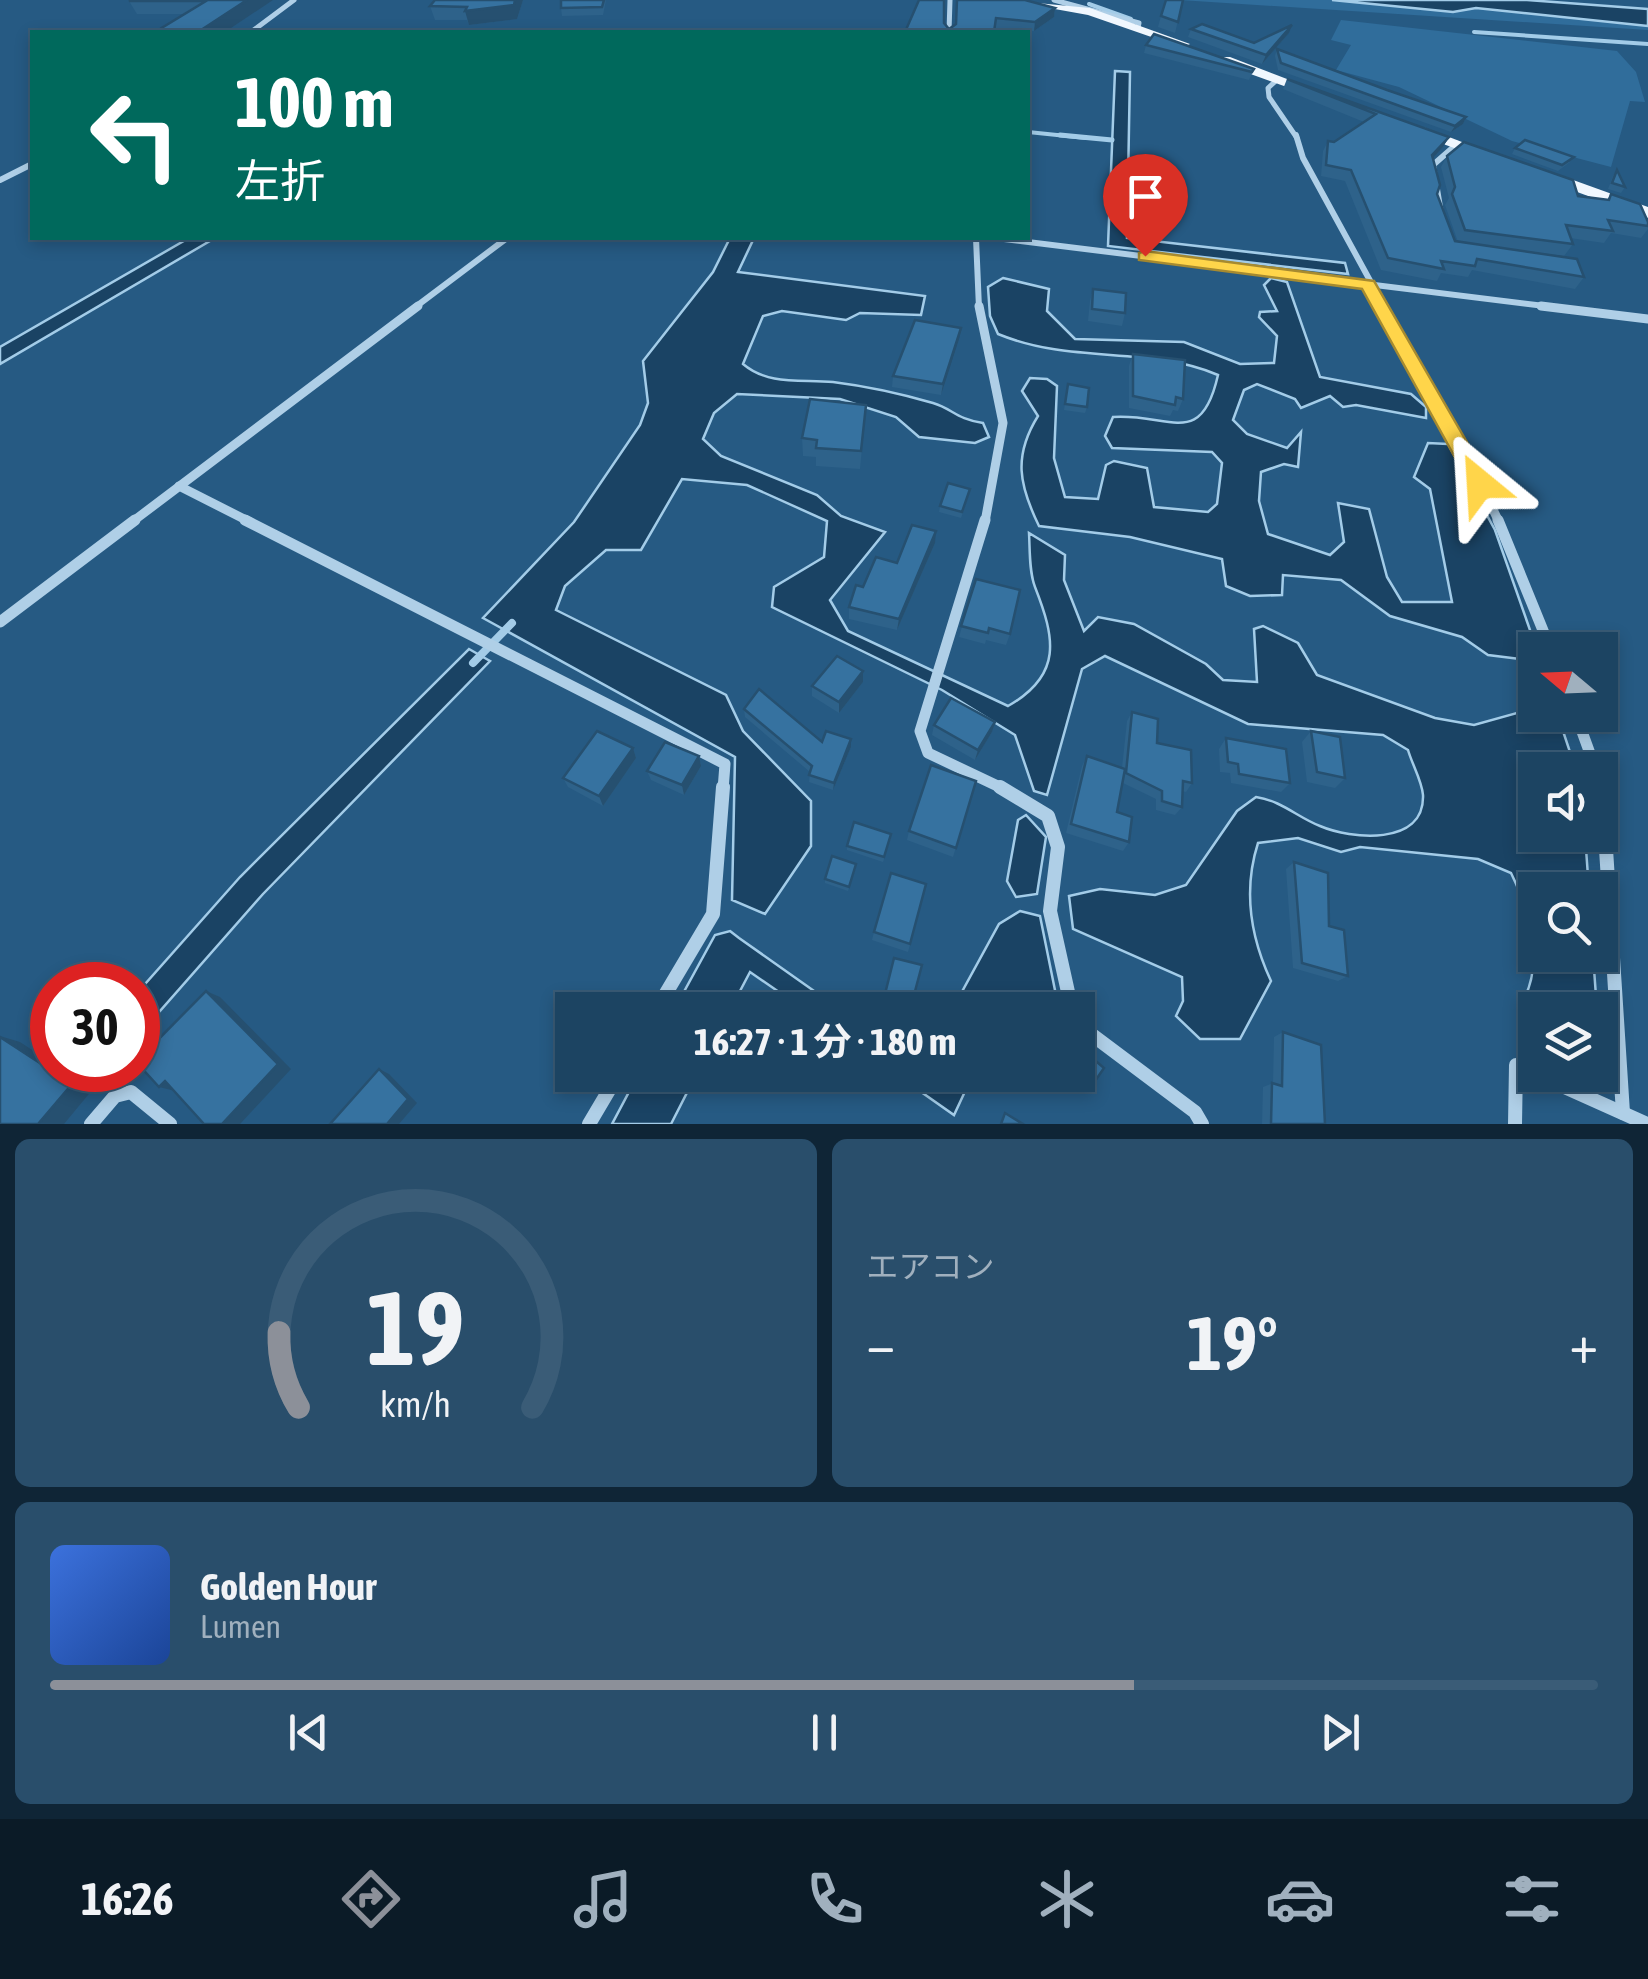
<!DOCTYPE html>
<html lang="ja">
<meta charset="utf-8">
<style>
:root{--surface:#1c4462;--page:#294e6b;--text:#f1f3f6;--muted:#a0b0be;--line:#3a5c77;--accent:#8c9099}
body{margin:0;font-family:"Asap Condensed","Noto Sans JP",sans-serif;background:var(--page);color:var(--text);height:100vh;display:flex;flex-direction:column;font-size:38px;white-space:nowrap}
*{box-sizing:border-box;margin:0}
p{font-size:32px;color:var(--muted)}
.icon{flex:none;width:55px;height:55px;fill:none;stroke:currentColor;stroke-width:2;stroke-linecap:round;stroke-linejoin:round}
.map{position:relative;height:1124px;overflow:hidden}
.sheet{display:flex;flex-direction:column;gap:15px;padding:15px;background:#0f2536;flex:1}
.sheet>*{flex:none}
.banner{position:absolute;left:30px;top:30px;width:1000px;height:210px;border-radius:0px;box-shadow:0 5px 15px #0003,0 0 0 2px var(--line);background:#00695c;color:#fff;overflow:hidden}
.needle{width:65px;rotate:289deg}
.controls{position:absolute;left:1518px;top:632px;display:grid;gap:20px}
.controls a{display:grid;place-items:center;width:100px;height:100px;border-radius:0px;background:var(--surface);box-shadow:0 5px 15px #0003,0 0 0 2px var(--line);font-size:50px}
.speed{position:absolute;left:30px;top:962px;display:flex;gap:20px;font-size:50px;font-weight:700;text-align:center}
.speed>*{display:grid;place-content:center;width:130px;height:130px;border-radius:50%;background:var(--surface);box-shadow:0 5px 15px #0003,0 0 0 2px var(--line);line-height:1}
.speed .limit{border:15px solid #d22;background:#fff;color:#111}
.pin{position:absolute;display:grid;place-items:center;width:85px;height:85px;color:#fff;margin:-102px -42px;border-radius:50% 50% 50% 0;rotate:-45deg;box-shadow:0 0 10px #0007}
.pin .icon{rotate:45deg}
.me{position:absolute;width:110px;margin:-55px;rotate:333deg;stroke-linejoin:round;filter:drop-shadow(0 0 8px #0008)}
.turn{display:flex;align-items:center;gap:35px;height:210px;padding:0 40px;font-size:45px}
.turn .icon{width:130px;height:130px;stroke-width:2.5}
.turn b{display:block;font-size:70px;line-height:85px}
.big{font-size:75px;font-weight:700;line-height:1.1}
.sheet .card{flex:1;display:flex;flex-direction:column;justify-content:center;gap:15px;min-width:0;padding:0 35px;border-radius:15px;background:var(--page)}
.sheet .dial{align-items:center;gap:0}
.dial svg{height:260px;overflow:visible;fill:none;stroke:var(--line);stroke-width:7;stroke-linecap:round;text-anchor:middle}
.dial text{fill:var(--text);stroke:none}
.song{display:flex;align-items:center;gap:30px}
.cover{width:120px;height:120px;border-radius:15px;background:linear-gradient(135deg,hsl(220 70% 55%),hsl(220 70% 35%))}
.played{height:10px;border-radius:5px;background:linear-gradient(90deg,var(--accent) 70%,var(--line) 70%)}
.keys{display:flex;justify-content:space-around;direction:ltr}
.heat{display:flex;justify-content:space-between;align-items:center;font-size:55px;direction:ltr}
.sheet .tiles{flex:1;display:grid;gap:15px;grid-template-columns:1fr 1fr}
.card:last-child{grid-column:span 2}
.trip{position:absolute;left:555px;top:992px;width:540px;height:100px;border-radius:0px;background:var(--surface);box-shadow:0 5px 15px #0003,0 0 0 2px var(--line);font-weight:700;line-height:100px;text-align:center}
.menu{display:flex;height:160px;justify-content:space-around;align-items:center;background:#0b1b27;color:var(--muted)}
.menu .icon{width:70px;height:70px}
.menu .active{color:var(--accent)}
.menu b{font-size:45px;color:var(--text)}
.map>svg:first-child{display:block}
.green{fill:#306d9b}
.water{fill:#1a4364;stroke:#a3cce8;stroke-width:2.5}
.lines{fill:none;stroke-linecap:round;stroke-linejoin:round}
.stream-far2{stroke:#a3cce8;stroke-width:4}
.stream-far1{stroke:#a3cce8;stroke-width:5}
.stream{stroke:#a3cce8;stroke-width:8}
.street-far4{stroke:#afcfe7;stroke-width:5}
.street-far3{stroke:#afcfe7;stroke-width:6}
.street-far2{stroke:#afcfe7;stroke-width:9}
.street-far1{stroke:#afcfe7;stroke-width:11}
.street{stroke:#afcfe7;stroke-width:14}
.primary{fill:#f0f7fe;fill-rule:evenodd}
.wall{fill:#2e628a}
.shaded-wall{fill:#265070}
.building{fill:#3672a0;stroke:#265070;stroke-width:2.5}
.route{fill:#ffd54a;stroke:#a68a30;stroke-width:2.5}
</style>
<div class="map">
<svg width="1648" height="1124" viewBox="0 0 1648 1124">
<rect width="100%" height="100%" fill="#265a83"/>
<g class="green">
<polygon points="1180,0 1332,0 1453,12 1475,8 1648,26 1648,30"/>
<polygon points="1341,20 1617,51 1636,72 1645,102 1630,101 1611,167 1512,141 1399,87 1336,70 1351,45 1331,40"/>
</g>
<g class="water">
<polygon points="1332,0 1527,0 1648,9 1648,26 1476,8 1453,12"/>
<polygon points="1115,71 1130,72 1127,238 1345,263 1348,274 1108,246"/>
<polygon points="189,238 215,238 0,364 0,347"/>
<path d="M730,238H754L738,272L925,296L921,315L860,313L846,320L782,311L763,316L743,364C769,386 802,379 833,382C865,386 902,394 933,403C953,409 956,419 983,423L989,437L975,443L919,437L896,417L840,399L737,394L714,413L703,439L721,456L817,495L841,516L885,532L830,600L848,631L1008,706C1063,675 1055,638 1035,587C1029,572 1030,550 1029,533L1065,555L1064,580L1084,631L1098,617L1134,624L1206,664L1223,680L1257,682L1254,629L1263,626L1298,643L1317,675L1435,718L1474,725L1528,710L1559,719L1576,770H1535V835H1585L1589,890H1535V955H1593L1597,1010H1535L1534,1046L1519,1008C1546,966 1531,914 1511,873L1478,859L1360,847L1341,852L1298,838L1258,843C1243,890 1250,936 1271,981L1240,1039H1200L1176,1016L1183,1001L1182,977L1073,929L1069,896L1100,889L1155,895L1186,885L1237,811L1256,797C1282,801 1297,817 1320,826C1350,839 1425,847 1423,795C1422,781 1412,764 1408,750L1383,735L1248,724L1105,656L1082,669L1047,795L1034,791L1015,735L942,690L772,607L774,587L824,557L827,521L747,485L682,479L641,550H606L565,586L556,610L726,695L743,731L811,801V846L765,914L732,900L735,757L483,618L574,522L640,425L648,403L643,361L713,272Z"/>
<path d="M1003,278L1049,289L1047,311L1075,339L1184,342L1240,364L1274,363L1277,336L1259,317L1260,312L1277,311L1264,285L1271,278L1287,282L1320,377L1411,394L1426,407V418L1356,405L1343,407L1330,396L1301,408L1295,399L1257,384L1244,390L1233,420L1247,434L1287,448L1301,432L1298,467L1284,464L1261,472L1259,501L1268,534L1330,555L1344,542L1338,503L1369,509L1387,577L1402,602H1452L1430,489L1414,477L1428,443L1448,444L1495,530L1537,650L1535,661L1488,655L1462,637L1390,616L1341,580L1283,575L1282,595L1250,596L1226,586L1222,559L1130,537L1039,526C1019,485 1013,456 1038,416L1022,391L1030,378L1047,379L1057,386L1054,458L1065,497L1098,499L1106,465L1114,461L1147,468L1154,507L1208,512L1217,504L1222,463L1212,452L1112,448L1105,436L1113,417C1170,413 1201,450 1218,375C1147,345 1073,365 998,334L990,316L988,287Z"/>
<polygon points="469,649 490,661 263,894 138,1036 138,992 240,877"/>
<polygon points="1026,815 1046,837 1037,894 1016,897 1007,881 1018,820"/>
<polygon points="1020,911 1040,916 1059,1010 952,1010 999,924"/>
<polygon points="730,931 739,938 841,1010 805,1010 750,972 730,1010 674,1010 715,935"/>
<polygon points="638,1075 696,1075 671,1124 612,1124"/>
<polygon points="897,1075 982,1075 968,1085 954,1115"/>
</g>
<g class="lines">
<g class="stream-far2">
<polyline points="1089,4 1131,19"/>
<polyline points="1474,32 1648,44"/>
<polyline points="1028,132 1086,138"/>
</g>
<polyline class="stream-far1" points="1060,135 1112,140"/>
<polyline class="stream" points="473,663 512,623"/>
<g class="street-far4">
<polyline points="1054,0 1139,23 1138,28"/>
<polyline points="251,32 294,0"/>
<polyline points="949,32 950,0"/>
<polyline points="1278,79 1268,88 1269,97 1297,138"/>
</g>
<g class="street-far3">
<polyline points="1296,135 1303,158 1385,308"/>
<polyline points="0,180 32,164"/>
<polyline points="1441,213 1433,165 1457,144"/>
<polyline points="976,238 979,308"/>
<polyline points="996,238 1561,308"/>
<polyline points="414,308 507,238"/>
</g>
<g class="street-far2">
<polyline points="979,306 1003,423 985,522"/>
<polyline points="1384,306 1463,447 1499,522"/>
<polyline points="1541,306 1648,319"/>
<polyline points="179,486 250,522"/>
<polyline points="132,522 418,306"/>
</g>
<g class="street-far1">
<polyline points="245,520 725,764 723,790"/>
<polyline points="985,520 920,731 928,753 1006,790"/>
<polyline points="1498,520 1551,650"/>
<polyline points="0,622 135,520"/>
<polyline points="1576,715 1596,770"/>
<polyline points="1600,781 1603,790"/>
</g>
<g class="street">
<polyline points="1000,787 1048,816 1058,847 1050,911 1072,1010"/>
<polyline points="1602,787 1623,1113"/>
<polyline points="656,1010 713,914 723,787"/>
<polyline points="1078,1017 1091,1034 1195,1112 1202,1124"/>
<polyline points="1538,1075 1647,1124"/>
<polyline points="91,1124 115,1096 131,1092 170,1124"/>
<polyline points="589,1124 618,1075"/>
<polyline points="1515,1124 1516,1065 1535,1074"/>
</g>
<g class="primary">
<polygon points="1005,0 1090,8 1190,44 1183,48 1088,15"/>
<polygon points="1220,57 1230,57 1321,92 1309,95 1220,63"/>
<polygon points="1413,127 1423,127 1501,157 1487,160 1413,133"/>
<polygon points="1539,172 1551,172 1648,207 1648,218 1539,178"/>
</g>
</g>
<g class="wall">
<polygon points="273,0 184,14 137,14 129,1"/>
<polygon points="435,0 523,0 517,19 469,25 467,20 435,20 430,6"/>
<polygon points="606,0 603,15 562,16 561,8"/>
<polygon points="1183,0 1175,33 1158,27 1161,16"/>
<polygon points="1055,8 1054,17 1034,31 995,28 905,32 944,23 949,29 955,24"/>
<polygon points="1191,29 1254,43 1289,33 1262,64 1188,37"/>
<polygon points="1146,45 1254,69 1249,80 1144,53"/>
<polygon points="1277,49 1387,90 1466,117 1463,124 1451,132 1278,70 1275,56"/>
<polygon points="1287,79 1449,137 1443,147 1433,158 1437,194 1455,241 1458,242 1445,205 1449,198 1441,167 1447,156 1578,196 1607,200 1611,194 1648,222 1648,229 1641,238 1611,233 1604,243 1570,238 1573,244 1564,256 1458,242 1584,277 1575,289 1472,270 1468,277 1441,273 1437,281 1381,270 1345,181 1321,176 1323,151 1328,141 1334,142 1364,122 1283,89"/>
<polygon points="1515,148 1570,162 1558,171 1512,154"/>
<polygon points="1617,170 1625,187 1621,193 1608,189 1613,176"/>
<polygon points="1093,289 1125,313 1122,326 1088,321 1090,301"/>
<polygon points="959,339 941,395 892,387 893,376"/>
<polygon points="1133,354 1183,399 1178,411 1173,410 1170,416 1129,408 1129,366"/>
<polygon points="1068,384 1087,407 1085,413 1064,410"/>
<polygon points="866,405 860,469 816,466 816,457 803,456 802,438"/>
<polygon points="969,495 961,518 939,512 940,506"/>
<polygon points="935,543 897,630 849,619 849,607 863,587 897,563"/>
<polygon points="976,579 1010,634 1006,645 986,640 985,644 959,637"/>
<polygon points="863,671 863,682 839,713 812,696 812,686"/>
<polygon points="744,709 822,742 851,747 833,790 809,782 810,772 745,717"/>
<polygon points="1132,712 1192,783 1186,792 1182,791 1182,807 1175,815 1156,810 1156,799 1123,783 1117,812 1129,842 1123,851 1066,833 1082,766 1087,756 1122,768 1127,721"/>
<polygon points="995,722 992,732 975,760 932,735 934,725"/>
<polygon points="1311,731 1345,778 1335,788 1307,782 1302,742"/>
<polygon points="1226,738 1290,783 1281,792 1231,783 1230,773 1220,772 1219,749"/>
<polygon points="633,748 636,758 603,806 568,787 563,778"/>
<polygon points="699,756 701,766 684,795 651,780 647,771"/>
<polygon points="976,781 953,857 907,840 909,831"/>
<polygon points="891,838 883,862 847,850 847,846"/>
<polygon points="1294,862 1329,926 1348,976 1338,981 1293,968 1286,869"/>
<polygon points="856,868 848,891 825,883 825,879"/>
<polygon points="926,884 908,952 872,940 874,932"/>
<polygon points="1283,1032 1325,1124 1262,1124 1263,1087 1273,1083 1274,1037"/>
<polygon points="1070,1075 1078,1075 1091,1087 1088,1089"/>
</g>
<g class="shaded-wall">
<polygon points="247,0 273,0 225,32 198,32"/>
<polygon points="515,0 523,0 517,19 469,25 465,11"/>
<polygon points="1055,8 1054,17 1034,31 1035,22"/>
<polygon points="1292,25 1289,33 1262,64 1266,55"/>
<polygon points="1466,117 1463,124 1451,132 1455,126"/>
<polygon points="1449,137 1443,147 1426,166 1432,155"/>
<polygon points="961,328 959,339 941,395 943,384"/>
<polygon points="936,531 935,543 897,630 899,619"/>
<polygon points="863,671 863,682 839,713 839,702"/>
<polygon points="995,722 992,732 975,760 978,750"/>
<polygon points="851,739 851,747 833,790 834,783"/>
<polygon points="633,748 636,758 603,806 599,796"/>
<polygon points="699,756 701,766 684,795 682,785"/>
<polygon points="206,991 220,997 291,1069 240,1124 222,1124"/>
<polygon points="0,1036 20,1042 52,1063 52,1070 63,1070 93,1089 64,1124 38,1124"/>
<polygon points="379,1069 389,1074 417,1103 399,1124 387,1124"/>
<polygon points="165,1081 175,1091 159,1087"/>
</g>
<g class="building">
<polygon points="131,0 247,0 198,32 155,32 206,1 129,1"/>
<polygon points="435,0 515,0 514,5 465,11 467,7 430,6"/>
<polygon points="561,0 604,0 602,7 561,8"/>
<polygon points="919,0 944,0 944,23 949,29 956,24 957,0 1025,0 1055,8 1035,22 996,18 994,32 905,32"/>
<polygon points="1166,0 1183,0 1178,22 1161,16"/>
<polygon points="1202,24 1254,43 1292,25 1266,55 1191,29"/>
<polygon points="1154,34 1254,69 1252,72 1146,45"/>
<polygon points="1277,49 1387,90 1466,117 1455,126 1281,63"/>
<polygon points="1287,79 1449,137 1432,155 1440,185 1437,194 1455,241 1577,259 1584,277 1477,259 1475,266 1441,261 1444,269 1388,258 1351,170 1326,165 1328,141 1334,142 1376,114"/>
<polygon points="1525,140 1574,157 1562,165 1515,148"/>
<polygon points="1464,142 1573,180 1578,196 1609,200 1611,194 1640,204 1648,222 1648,226 1608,220 1613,231 1566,225 1573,244 1465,230 1452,194 1455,187 1447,156"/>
<polygon points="1617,170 1625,187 1612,183"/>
<polygon points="1093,289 1126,293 1125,313 1092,309"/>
<polygon points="915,320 961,328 943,384 893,376"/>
<polygon points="1133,354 1185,360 1183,399 1176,397 1175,405 1133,396"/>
<polygon points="1068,384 1089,388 1087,407 1065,404"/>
<polygon points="810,399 866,405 861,451 816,448 817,440 802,438"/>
<polygon points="948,483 970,489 962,512 940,506"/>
<polygon points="912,525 936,531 899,619 849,607 856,585 863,587 876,557 897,563"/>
<polygon points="976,579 1020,590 1010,634 989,628 988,633 961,626"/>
<polygon points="837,656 863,671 839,702 812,686"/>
<polygon points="759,689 822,742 826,731 851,739 834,783 809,775 812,766 744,709"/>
<polygon points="951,698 995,722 978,750 934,725"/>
<polygon points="1132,712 1158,719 1157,743 1191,750 1192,783 1183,781 1182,807 1162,801 1162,791 1126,773"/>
<polygon points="597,731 633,748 599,796 563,778"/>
<polygon points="1311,731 1340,737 1345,778 1317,772"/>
<polygon points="1226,738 1286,749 1290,783 1239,774 1238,764 1228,762"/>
<polygon points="665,742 699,756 682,785 647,771"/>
<polygon points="1087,756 1125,769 1117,812 1132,817 1129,842 1071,824"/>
<polygon points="931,765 976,781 956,848 909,831"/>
<polygon points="854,822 891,834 884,857 847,846"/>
<polygon points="832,856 856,864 849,887 825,879"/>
<polygon points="1294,862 1328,873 1329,926 1344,930 1348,976 1302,963"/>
<polygon points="891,873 926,884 910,944 874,932"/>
<polygon points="894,958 922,965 910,1010 881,1010"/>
<polygon points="206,991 278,1064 222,1124 204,1124 165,1081 159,1087 138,1064 138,1060"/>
<polygon points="1283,1032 1321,1045 1325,1124 1271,1124 1272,1083 1282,1086"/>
<polygon points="0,1037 72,1084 38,1124 0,1124"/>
<polygon points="1078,1046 1104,1068 1091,1087 1076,1075 1078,1075"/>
<polygon points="379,1069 408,1099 387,1124 330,1124"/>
<polygon points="1005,1113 1023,1124 1001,1124"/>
</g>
<polygon class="route" points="1145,251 1374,281 1491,484 1488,490 1473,490 1362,289 1139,260 1139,253"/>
</svg>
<div class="controls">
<a><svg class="needle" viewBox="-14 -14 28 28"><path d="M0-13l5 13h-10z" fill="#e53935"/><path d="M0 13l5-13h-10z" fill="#a0b0be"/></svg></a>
<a><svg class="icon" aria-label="sound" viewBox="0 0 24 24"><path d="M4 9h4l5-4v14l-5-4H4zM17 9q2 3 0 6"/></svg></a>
<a><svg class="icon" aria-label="search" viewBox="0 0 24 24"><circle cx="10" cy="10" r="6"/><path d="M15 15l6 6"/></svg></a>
<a><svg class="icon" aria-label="layers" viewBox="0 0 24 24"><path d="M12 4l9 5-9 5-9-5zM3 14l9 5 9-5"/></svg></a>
</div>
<div class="speed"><div class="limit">30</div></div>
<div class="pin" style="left:1145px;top:256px;background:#d93025"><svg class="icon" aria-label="arrive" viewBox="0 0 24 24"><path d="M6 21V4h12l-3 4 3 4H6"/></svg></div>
<svg class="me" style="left:1480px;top:484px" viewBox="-20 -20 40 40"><path d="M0-17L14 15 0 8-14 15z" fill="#ffd54a" stroke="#fff" stroke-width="4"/></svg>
<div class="trip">16:27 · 1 分 · 180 m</div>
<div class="banner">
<div class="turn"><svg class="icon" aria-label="left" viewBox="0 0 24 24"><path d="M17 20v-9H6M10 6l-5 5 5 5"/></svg><div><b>100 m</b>左折</div></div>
</div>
</div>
<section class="sheet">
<div class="tiles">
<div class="card dial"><svg viewBox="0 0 100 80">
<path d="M14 69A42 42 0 1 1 86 69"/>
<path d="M14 69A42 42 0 0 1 8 46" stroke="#8c9099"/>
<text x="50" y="56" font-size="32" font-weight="700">19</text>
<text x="50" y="72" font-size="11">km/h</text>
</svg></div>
<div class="card"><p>エアコン</p>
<div class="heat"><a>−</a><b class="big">19°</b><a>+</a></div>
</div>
<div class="card">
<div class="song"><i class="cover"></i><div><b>Golden Hour</b><p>Lumen</p></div></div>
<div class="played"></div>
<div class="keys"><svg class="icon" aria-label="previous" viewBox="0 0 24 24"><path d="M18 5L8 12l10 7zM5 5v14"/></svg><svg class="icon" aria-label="pause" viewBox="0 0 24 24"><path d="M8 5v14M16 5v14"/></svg><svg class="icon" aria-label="next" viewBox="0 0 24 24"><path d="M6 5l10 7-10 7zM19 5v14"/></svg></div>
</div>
</div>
</section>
<nav class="menu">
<b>16:26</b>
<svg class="icon active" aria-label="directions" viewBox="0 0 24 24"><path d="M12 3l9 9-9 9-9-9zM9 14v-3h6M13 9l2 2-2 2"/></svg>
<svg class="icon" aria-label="music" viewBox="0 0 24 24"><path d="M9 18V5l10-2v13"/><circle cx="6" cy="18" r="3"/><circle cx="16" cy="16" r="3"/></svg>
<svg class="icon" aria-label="phone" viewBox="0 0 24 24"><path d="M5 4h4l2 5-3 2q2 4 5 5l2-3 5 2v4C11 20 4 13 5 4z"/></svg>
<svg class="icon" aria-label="climate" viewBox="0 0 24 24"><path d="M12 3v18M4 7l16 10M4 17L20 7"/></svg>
<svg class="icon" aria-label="car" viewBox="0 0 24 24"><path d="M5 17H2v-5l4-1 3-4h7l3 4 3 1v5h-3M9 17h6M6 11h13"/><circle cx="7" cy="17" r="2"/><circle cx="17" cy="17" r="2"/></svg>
<svg class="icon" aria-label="filters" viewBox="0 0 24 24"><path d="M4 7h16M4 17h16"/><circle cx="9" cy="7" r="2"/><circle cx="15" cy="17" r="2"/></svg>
</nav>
